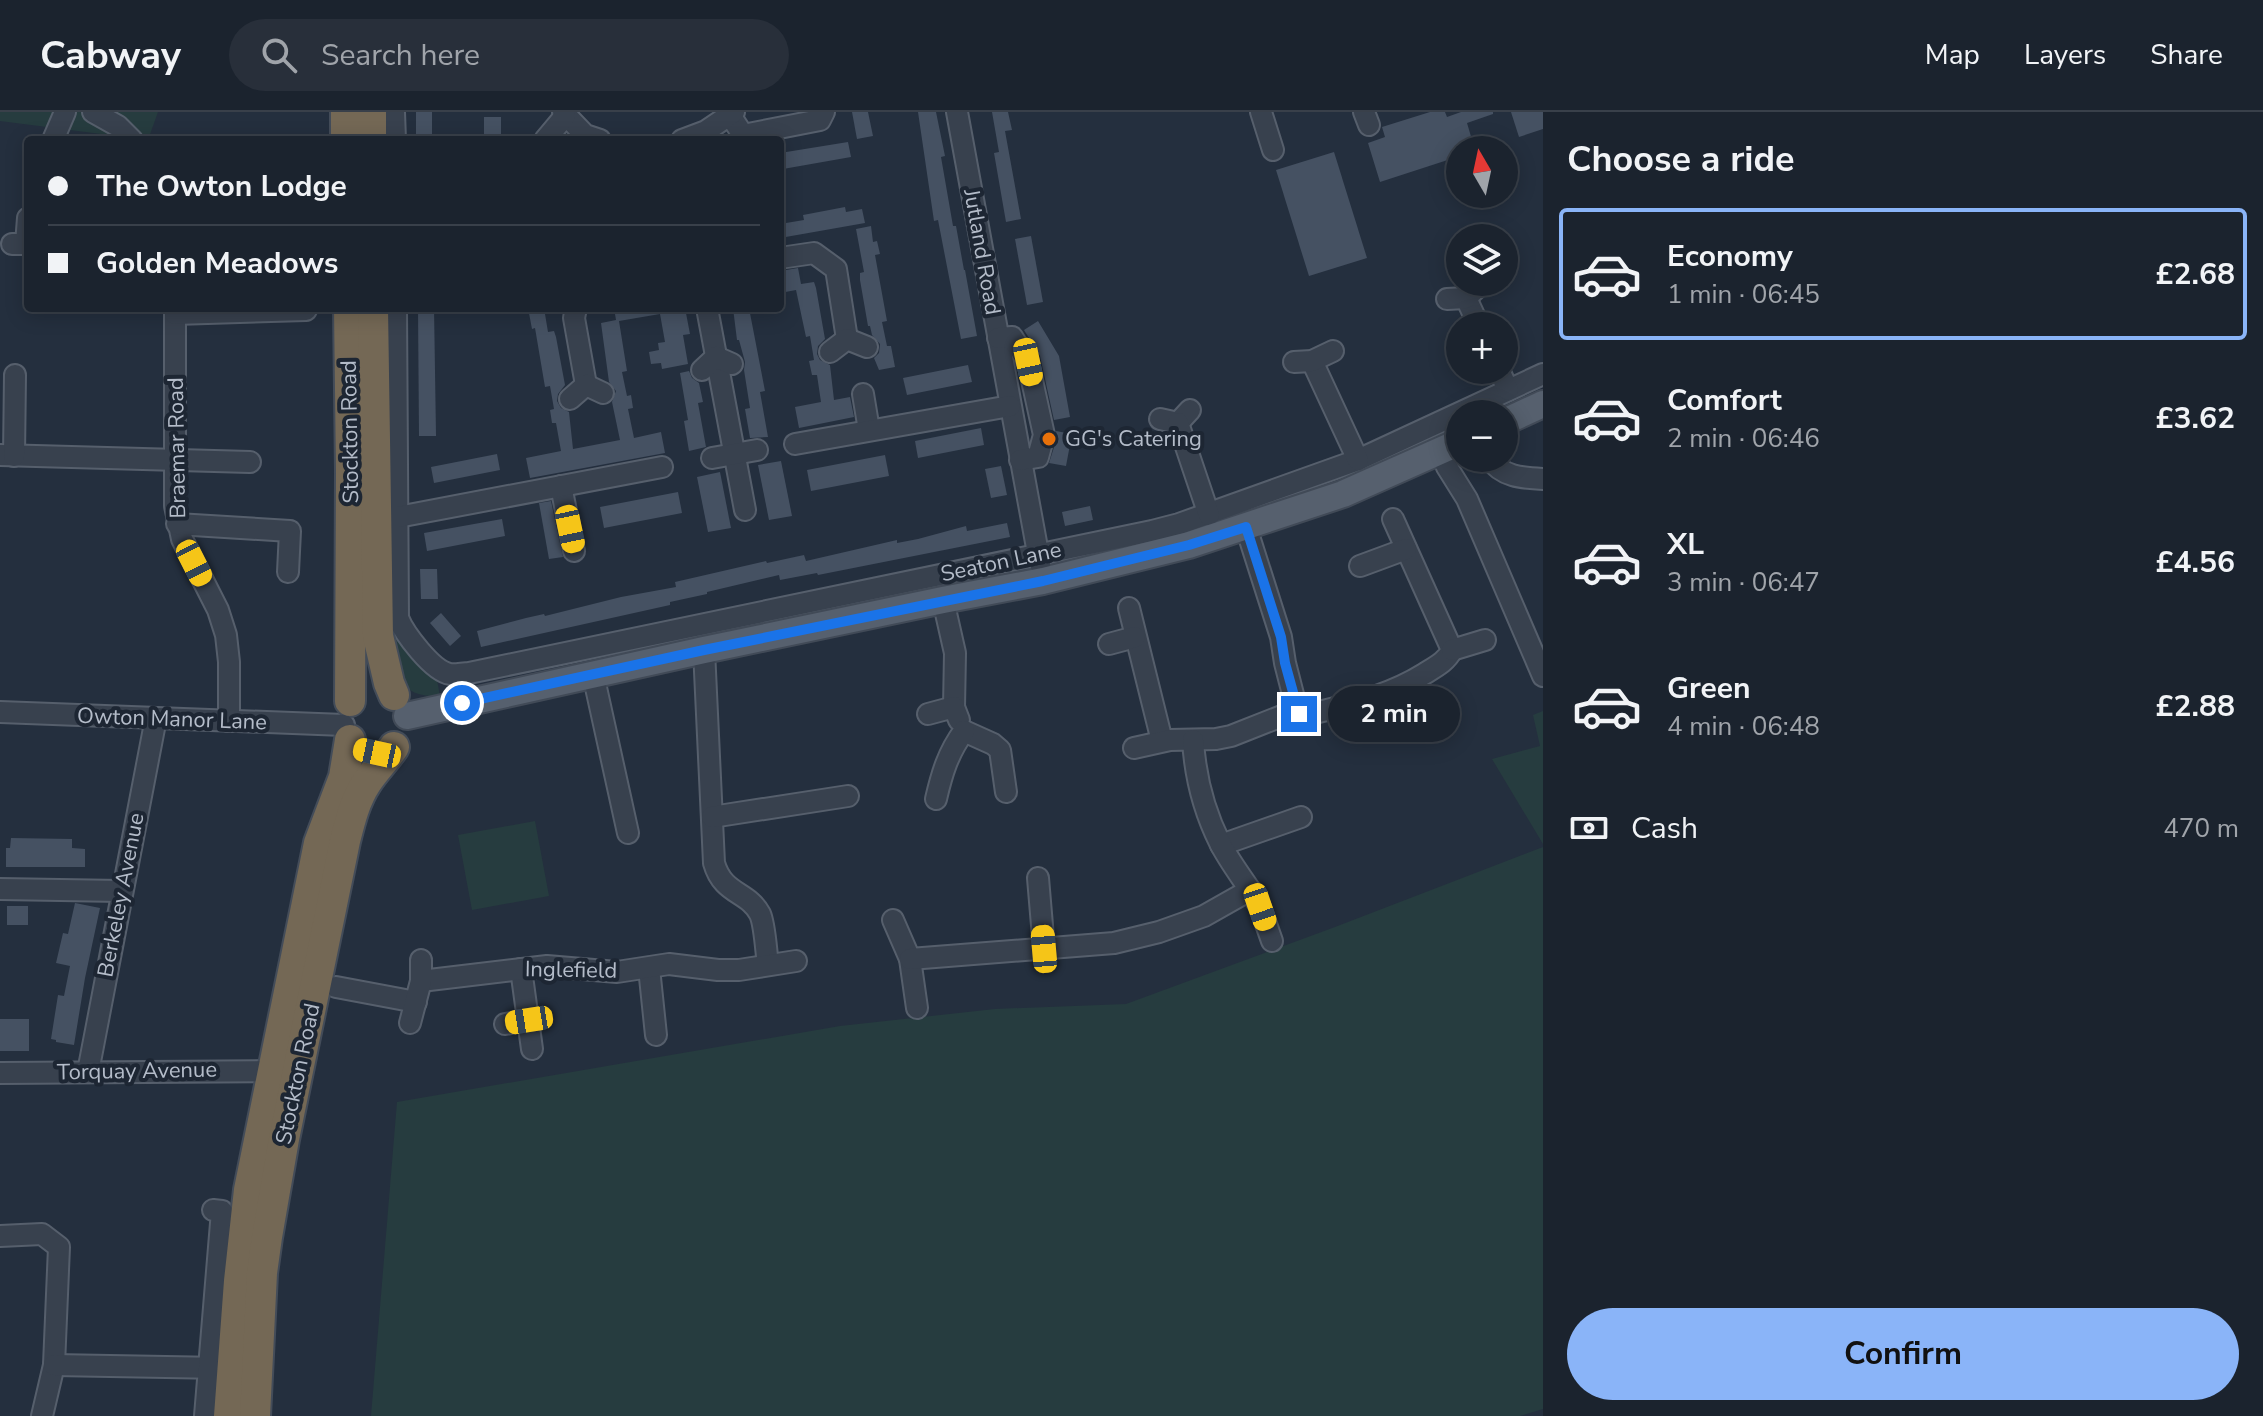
<!DOCTYPE html>
<meta charset="utf-8">
<style>
:root{--surface:#1b232e;--page:#282f3a;--text:#f1f3f6;--muted:#a0a4aa;--line:#39404a;--accent:#8ab4f8}
body{margin:0;font-family:"Nunito Sans",sans-serif;background:var(--page);color:var(--text);height:100vh;display:flex;flex-direction:column;font-size:30px;white-space:nowrap}
*{box-sizing:border-box;margin:0}
p{font-size:26px;color:var(--muted)}
.icon{flex:none;width:44px;height:44px;fill:none;stroke:currentColor;stroke-width:2;stroke-linecap:round;stroke-linejoin:round}
.map{position:relative;flex:1;overflow:hidden}
.sheet{display:flex;flex-direction:column;background:var(--surface);width:720px}
.sheet>*{flex:none}
.hud{position:absolute;left:24px;top:24px;width:760px;height:176px;border-radius:8px;box-shadow:0 4px 20px #0003,0 0 0 2px var(--line);display:grid;align-content:center;height:176px;padding:0 24px;background:var(--surface)}
.needle{width:52px;rotate:351deg}
.fabs{position:absolute;left:1446px;top:24px;display:grid;gap:16px}
.fabs a{display:grid;place-items:center;width:72px;height:72px;border-radius:50%;background:var(--surface);box-shadow:0 4px 20px #0003,0 0 0 2px var(--line);font-size:40px}
.end{position:absolute;width:36px;height:36px;margin:-18px;border:10px solid #1a73e8;background:#fff;box-shadow:0 0 0 4px #fff}
.from{border-radius:50%}
.bubble{position:absolute;height:56px;border-radius:28px;background:var(--surface);box-shadow:0 4px 20px #0003,0 0 0 2px var(--line);font-size:26px;font-weight:700;line-height:56px;text-align:center}
.car{position:absolute;width:24px;height:48px;margin:-24px -12px;border-radius:10px;box-shadow:0 0 6px 2px #0007;background:linear-gradient(#f5c518 24%,#345 0 40%,#f5c518 0 76%,#345 0 86%,#f5c518 0)}
.hud b{display:flex;align-items:center;gap:28px;height:76px;font-size:30px}
.hud b+b{border-top:2px solid var(--line)}
.hud i{width:20px;height:20px;background:var(--text)}
ul{padding:0;list-style:none}
li{display:flex;align-items:center;gap:24px;height:132px;margin:0 16px 12px;padding:0 8px;border:4px solid transparent;border-radius:8px}
li div{flex:1}
li b{display:block;font-size:30px}
li em{font-style:normal;font-weight:700}
li.active{border-color:var(--accent)}
li>.icon{width:72px;height:72px;stroke-width:1.5}
h2{padding:0 24px;font-size:36px;line-height:96px}
.pay{display:flex;align-items:center;gap:20px;height:88px;padding:0 24px;font-size:30px}
.pay p{margin-inline-start:auto}
.action{display:flex;gap:16px;margin-top:auto;padding:16px 24px}
.action a{flex:1;height:92px;border-radius:48px;background:var(--accent);color:#111;font-size:32px;font-weight:700;line-height:92px;text-align:center}
header{display:flex;align-items:center;gap:48px;box-sizing:border-box;height:112px;padding:0 40px;background:var(--surface);border-bottom:2px solid var(--line)}
header strong{font-size:38px}
nav{display:flex;gap:44px;margin-inline-start:auto;font-size:28px}
.search{width:560px;height:72px;background:var(--page);display:flex;align-items:center;gap:20px;box-sizing:border-box;padding:0 28px;border-radius:44px;color:var(--muted);font-size:30px}
main{display:flex;flex:1;min-height:0}
.map>svg:first-child{display:block}
.green{fill:#263c3f}
.building{fill:#455162}
.lines{fill:none;stroke-linecap:round;stroke-linejoin:round}
.minor-casing{stroke:#565f6c;stroke-width:24}
.major-casing{stroke:#414a57;stroke-width:30}
.highway-casing{stroke:#434c59;stroke-width:34}
.minor{stroke:#38414e;stroke-width:20}
.major{stroke:#56606e;stroke-width:26}
.highway{stroke:#746855;stroke-width:30}
.route{stroke:#1a73e8;stroke-width:10}
.food-dot{fill:#e8710a;stroke:#1d2633;stroke-width:3}
.labels{text-anchor:middle;dominant-baseline:central;stroke-width:8;stroke-linejoin:round;paint-order:stroke}
.street-label{font-size:22px;fill:#b4bcc9;stroke:#1d2633}
.poi-label{font-size:22px;fill:#b4bcc9;stroke:#1d2633;text-anchor:start}
</style>
<header>
<strong>Cabway</strong>
<div class="search"><svg class="icon" aria-label="search" viewBox="0 0 24 24"><circle cx="10" cy="10" r="6"/><path d="M15 15l6 6"/></svg>Search here</div>
<nav><a>Map</a><a>Layers</a><a>Share</a></nav>
</header>
<main>
<div class="map">
<svg width="1543" height="1304" viewBox="0 0 1543 1304">
<rect width="100%" height="100%" fill="#242f3e"/>
<g class="green">
<polygon points="0,0 158,0 148,28 0,9"/>
<path d="M394,522L437,568L440,584C395,586 397,558 387,523Z"/>
<polygon points="1543,599 1543,732 1492,647 1540,634 1533,603"/>
<polygon points="535,709 549,784 472,798 458,723"/>
<polygon points="1543,735 1543,1297 1520,1304 371,1304 397,990 840,914 995,897 1126,892 1335,815"/>
</g>
<g class="building">
<rect x="416" y="0" width="16" height="28"/>
<polygon points="852,0 868,0 873,24 857,27"/>
<polygon points="918,0 936,0 945,44 941,45 953,114 956,114 964,158 965,158 977,224 961,227 938,108 934,109"/>
<polygon points="992,0 1008,0 1012,18 1005,19 1021,107 1006,110 994,41 999,40"/>
<polygon points="1430,0 1445,0 1447,5 1461,0 1493,0 1493,2 1467,11 1475,38 1460,38 1460,44 1380,70 1368,31 1385,25 1382,15"/>
<polygon points="1511,0 1543,0 1543,17 1519,25"/>
<rect x="484" y="5" width="17" height="23"/>
<polygon points="848,30 851,45 783,57 780,41"/>
<polygon points="1334,40 1367,146 1309,164 1276,58"/>
<polygon points="845,95 846,100 862,97 865,111 780,126 780,112 804,108 803,103"/>
<polygon points="871,114 873,130 877,129 880,142 875,143 887,209 882,210 887,234 891,234 895,255 879,258 874,246 879,241 880,232 872,223 870,214 868,214 860,168 860,161 864,160 856,117"/>
<polygon points="1031,124 1043,190 1027,193 1015,127"/>
<polygon points="798,156 801,172 814,170 816,176 825,227 818,234 817,242 820,248 830,253 834,288 850,285 854,305 799,316 795,295 821,290 817,263 812,263 809,249 814,248 810,224 806,225 796,178 780,181 780,159"/>
<polygon points="418,196 434,196 436,324 419,324"/>
<polygon points="528,196 544,196 548,220 554,219 556,225 565,273 558,282 557,289 561,296 569,300 573,337 620,328 612,290 616,279 609,270 601,211 616,208 614,196 661,196 662,199 685,196 690,222 683,223 688,252 662,257 661,251 651,252 649,240 659,238 658,231 665,230 660,202 619,209 627,259 622,260 627,284 631,283 633,296 628,297 634,326 661,320 665,341 530,366 526,346 561,339 556,311 552,311 550,298 554,297 550,274 545,275 535,216 532,217"/>
<polygon points="733,196 749,196 765,279 760,280 768,325 750,326 745,297 750,296 744,258 745,250 739,228 737,228"/>
<polygon points="1038,209 1059,244 1070,305 1054,308 1040,244 1024,218"/>
<polygon points="968,253 972,270 907,283 903,266"/>
<polygon points="689,259 692,266 699,271 703,290 698,291 706,335 689,339 684,309 688,308 680,261"/>
<polygon points="981,316 984,333 918,346 915,329"/>
<polygon points="1056,319 1072,322 1066,354 1049,351 1057,326"/>
<polygon points="497,342 500,358 434,371 431,355"/>
<polygon points="885,343 889,364 811,379 807,358"/>
<polygon points="781,349 792,404 769,408 758,353"/>
<polygon points="1001,354 1007,383 991,386 985,357"/>
<polygon points="720,360 731,416 708,420 697,365"/>
<polygon points="678,380 682,401 604,416 600,395"/>
<polygon points="551,389 563,445 549,447 539,391"/>
<polygon points="1090,394 1093,408 1065,414 1062,400"/>
<polygon points="502,407 505,424 427,439 424,421"/>
<polygon points="1007,411 1010,425 818,463 817,461 780,468 779,463 707,480 707,482 670,490 670,493 481,535 477,519 526,506 544,502 545,504 621,485 676,475 675,470 766,449 767,451 804,443 806,449 897,428 897,431 918,427 966,414 967,419"/>
<polygon points="420,457 437,457 438,487 421,487"/>
<polygon points="441,501 461,524 450,534 430,511"/>
<polygon points="11,726 72,727 72,736 85,737 85,755 6,755 6,736 10,736"/>
<polygon points="75,791 100,796 85,866 74,933 56,930 56,928 51,927 58,883 64,884 70,854 56,851 63,821 68,822"/>
<rect x="7" y="794" width="21" height="19"/>
<rect x="0" y="907" width="29" height="32"/>
</g>
<g class="lines">
<defs>
<g id="minor">
<polyline points="93,0 118,14 132,28"/>
<polyline points="394,0 395,28"/>
<polyline points="563,0 585,23 600,28"/>
<polyline points="957,0 1040,452"/>
<polyline points="1261,0 1273,38"/>
<polyline points="1364,0 1369,13"/>
<polyline points="730,3 743,23 820,8 824,0"/>
<polyline points="53,28 65,0"/>
<polyline points="545,28 565,4"/>
<polyline points="682,28 706,19 734,0"/>
<polyline points="12,132 26,132 28,106"/>
<polyline points="780,146 814,141 836,157 847,227"/>
<polyline points="1466,186 1479,214"/>
<polyline points="1447,187 1466,186 1480,173"/>
<polyline points="175,196 175,394 182,427 218,498 226,523 229,550 229,609"/>
<path d="M396,196L398,506C404,521 432,559 450,562C455,563 463,561 469,561L1152,419L1179,412L1358,348L1543,262"/>
<polyline points="576,196 574,206 586,273"/>
<polyline points="707,196 745,398"/>
<polyline points="175,202 306,198"/>
<polyline points="998,226 1012,225 1028,250 1044,323 1038,345 1020,348"/>
<polyline points="830,240 847,227 867,235"/>
<polyline points="1312,249 1358,348"/>
<polyline points="1294,250 1312,249 1333,239"/>
<polyline points="702,258 716,245 732,252"/>
<polyline points="1499,258 1508,278"/>
<polyline points="863,282 869,318"/>
<polyline points="570,287 586,273 603,281"/>
<polyline points="1160,307 1178,311 1190,298"/>
<polyline points="1178,311 1209,403"/>
<polyline points="795,332 1010,294"/>
<polyline points="1440,339 1447,355 1467,387 1543,564"/>
<polyline points="0,343 250,350"/>
<polyline points="14,344 15,263"/>
<polyline points="712,346 757,338"/>
<path d="M1489,346C1502,365 1522,366 1543,367"/>
<polyline points="561,374 574,439"/>
<polyline points="387,405 398,405 662,355"/>
<polyline points="177,412 290,419 288,460"/>
<path d="M1246,415L1281,525L1285,551L1297,598L1299,602L1307,603C1349,592 1387,585 1424,562C1435,555 1446,550 1452,538L1393,407"/>
<polyline points="1360,454 1406,437"/>
<polyline points="943,488 955,541 954,595"/>
<polyline points="1129,496 1162,629"/>
<polyline points="1109,532 1135,525"/>
<path d="M704,538L714,751C723,783 748,779 760,802C765,813 766,839 768,853"/>
<polyline points="1452,538 1485,528"/>
<polyline points="593,562 628,721"/>
<polyline points="0,600 344,613"/>
<polyline points="928,602 954,595 959,608"/>
<polyline points="964,619 993,632 1000,638 1006,680"/>
<polyline points="1134,636 1170,628 1216,627 1231,624 1297,598"/>
<path d="M936,687C942,661 948,641 964,619"/>
<polyline points="712,705 848,684"/>
<polyline points="1221,733 1301,705"/>
<polyline points="1038,766 1044,837"/>
<polyline points="0,777 121,779"/>
<polyline points="1250,778 1260,795 1272,829"/>
<polyline points="893,808 910,847 917,896"/>
<path d="M910,847L1114,831L1159,820L1204,804L1250,778C1240,763 1228,747 1220,731C1204,699 1195,663 1193,628"/>
<polyline points="649,856 656,923"/>
<polyline points="521,857 532,937"/>
<polyline points="421,869 547,854 617,860 669,852 718,858 739,858 796,849"/>
<polyline points="336,875 416,890"/>
<polyline points="410,911 421,869 421,848"/>
<polyline points="505,912 529,908"/>
<polyline points="88,960 156,606"/>
<polyline points="0,961 274,959"/>
<polyline points="0,1124 42,1122 59,1135 54,1253 42,1304"/>
<polyline points="54,1253 222,1256"/>
<polyline points="205,1304 222,1099 213,1098"/>
</g>
<g id="major">
<polyline points="1504,310 1543,292"/>
<polyline points="407,604 704,538 943,488 1043,469 1189,433 1343,382 1460,330"/>
</g>
<g id="highway">
<polyline points="346,0 346,28"/>
<polyline points="371,0 371,28"/>
<polyline points="349,196 351,360 350,589"/>
<polyline points="373,196 378,524 389,571 394,583"/>
<polyline points="229,1304 239,1169 249,1078 319,731 344,665 350,628"/>
<path d="M255,1304L262,1161L267,1125L284,1027L345,729C350,709 355,688 367,670C375,658 386,647 394,635"/>
</g>
</defs>
<use href="#minor" class="minor-casing"/>
<use href="#major" class="major-casing"/>
<use href="#highway" class="highway-casing"/>
<use href="#minor" class="minor"/>
<use href="#major" class="major"/>
<use href="#highway" class="highway"/>
</g>
<g class="lines">
<polyline class="route" points="462,591 704,538 1043,469 1189,433 1246,415 1281,525 1285,551 1299,602"/>
</g>
<circle class="food-dot" cx="1049" cy="327" r="8"/>
<g class="labels">
<g class="street-label">
<text transform="translate(982 140) rotate(80)">Jutland Road</text>
<text transform="translate(350 320) rotate(-91)">Stockton Road</text>
<text transform="translate(177 336) rotate(-91)">Braemar Road</text>
<text transform="translate(1001 450) rotate(-12)">Seaton Lane</text>
<text transform="translate(172 607) rotate(2)">Owton Manor Lane</text>
<text transform="translate(121 783) rotate(-79)">Berkeley Avenue</text>
<text transform="translate(571 858) rotate(1)">Inglefield</text>
<text transform="translate(137 959) rotate(-1)">Torquay Avenue</text>
<text transform="translate(298 962) rotate(-78)">Stockton Road</text>
</g>
<g class="poi-label">
<text x="1065" y="327">GG's Catering</text>
</g>
</g>
</svg>
<div class="fabs">
<a><svg class="needle" viewBox="-14 -14 28 28"><path d="M0-13l5 13h-10z" fill="#e53935"/><path d="M0 13l5-13h-10z" fill="#a0a4aa"/></svg></a>
<a><svg class="icon" aria-label="layers" viewBox="0 0 24 24"><path d="M12 4l9 5-9 5-9-5zM3 14l9 5 9-5"/></svg></a>
<a>+</a>
<a>−</a>
</div>
<i class="end from" style="left:462px;top:591px"></i>
<i class="end" style="left:1299px;top:602px"></i>
<div class="bubble" style="left:1328px;top:574px;width:132px">2 min</div>
<i class="car" style="left:1028px;top:250px;rotate:168deg"></i>
<i class="car" style="left:570px;top:417px;rotate:168deg"></i>
<i class="car" style="left:194px;top:451px;rotate:153deg"></i>
<i class="car" style="left:377px;top:641px;rotate:282deg"></i>
<i class="car" style="left:1260px;top:795px;rotate:161deg"></i>
<i class="car" style="left:1044px;top:837px;rotate:355deg"></i>
<i class="car" style="left:529px;top:908px;rotate:261deg"></i>
<div class="hud">
<b><i class="from"></i>The Owton Lodge</b>
<b><i></i>Golden Meadows</b>
</div>
</div>
<section class="sheet">
<h2>Choose a ride</h2>
<ul>
<li class="active"><svg class="icon" aria-label="car" viewBox="0 0 24 24"><path d="M5 17H2v-5l4-1 3-4h7l3 4 3 1v5h-3M9 17h6M6 11h13"/><circle cx="7" cy="17" r="2"/><circle cx="17" cy="17" r="2"/></svg><div><b>Economy</b><p>1 min · 06:45</p></div><em>£2.68</em></li>
<li><svg class="icon" aria-label="car" viewBox="0 0 24 24"><path d="M5 17H2v-5l4-1 3-4h7l3 4 3 1v5h-3M9 17h6M6 11h13"/><circle cx="7" cy="17" r="2"/><circle cx="17" cy="17" r="2"/></svg><div><b>Comfort</b><p>2 min · 06:46</p></div><em>£3.62</em></li>
<li><svg class="icon" aria-label="car" viewBox="0 0 24 24"><path d="M5 17H2v-5l4-1 3-4h7l3 4 3 1v5h-3M9 17h6M6 11h13"/><circle cx="7" cy="17" r="2"/><circle cx="17" cy="17" r="2"/></svg><div><b>XL</b><p>3 min · 06:47</p></div><em>£4.56</em></li>
<li><svg class="icon" aria-label="car" viewBox="0 0 24 24"><path d="M5 17H2v-5l4-1 3-4h7l3 4 3 1v5h-3M9 17h6M6 11h13"/><circle cx="7" cy="17" r="2"/><circle cx="17" cy="17" r="2"/></svg><div><b>Green</b><p>4 min · 06:48</p></div><em>£2.88</em></li>
</ul>
<div class="pay"><svg class="icon" aria-label="cash" viewBox="0 0 24 24"><path d="M3 7h18v10H3z"/><circle cx="12" cy="12" r="2"/></svg>Cash<p>470 m</p></div>
<div class="action"><a>Confirm</a></div>
</section>
</main>
